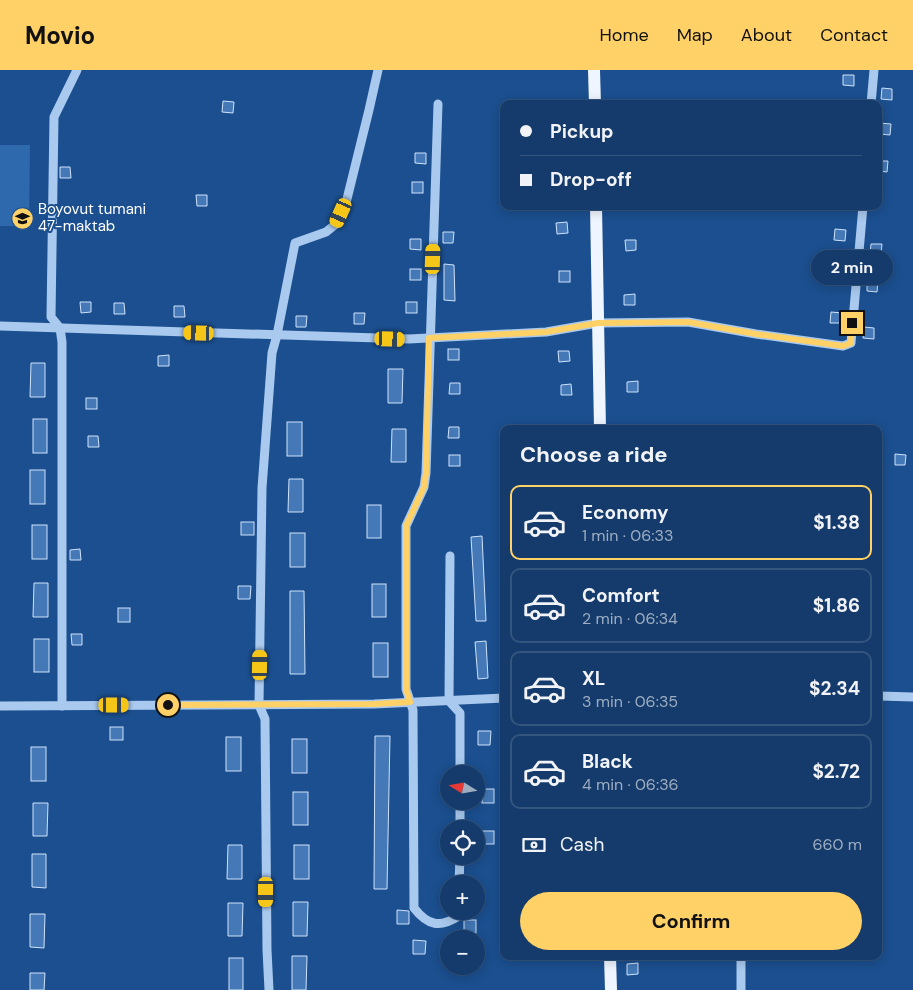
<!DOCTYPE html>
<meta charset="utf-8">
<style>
:root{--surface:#143b6b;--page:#1d4271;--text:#f1f3f6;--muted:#9dadc1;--line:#33557e;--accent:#ffd166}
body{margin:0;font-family:"DM Sans",sans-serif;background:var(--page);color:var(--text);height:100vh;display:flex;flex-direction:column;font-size:19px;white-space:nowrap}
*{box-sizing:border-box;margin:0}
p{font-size:16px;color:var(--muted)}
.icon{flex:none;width:28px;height:28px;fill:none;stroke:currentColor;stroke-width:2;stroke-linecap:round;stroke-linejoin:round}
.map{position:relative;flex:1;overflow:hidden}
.side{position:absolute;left:500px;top:355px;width:382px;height:535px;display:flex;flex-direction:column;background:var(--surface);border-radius:10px;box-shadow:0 2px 12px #0003,0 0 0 1px var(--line)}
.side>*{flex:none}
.hud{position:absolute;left:500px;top:30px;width:382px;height:110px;border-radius:10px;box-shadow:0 2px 12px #0003,0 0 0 1px var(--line);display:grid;align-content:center;height:110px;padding:0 20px;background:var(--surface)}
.needle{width:32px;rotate:281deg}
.controls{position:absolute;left:440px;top:695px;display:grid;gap:10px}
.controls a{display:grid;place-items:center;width:45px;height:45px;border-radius:50%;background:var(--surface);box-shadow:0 2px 12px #0003,0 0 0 1px var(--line);font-size:25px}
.end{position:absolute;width:22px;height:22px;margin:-11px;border:6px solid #ffd166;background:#111;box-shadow:0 0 0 2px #111}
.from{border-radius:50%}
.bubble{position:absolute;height:35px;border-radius:18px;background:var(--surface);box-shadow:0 2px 12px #0003,0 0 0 1px var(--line);font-size:16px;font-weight:700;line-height:35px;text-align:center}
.car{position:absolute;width:15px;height:30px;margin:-15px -8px;border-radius:6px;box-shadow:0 0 4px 1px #0007;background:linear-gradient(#f5c518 24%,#345 0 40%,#f5c518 0 76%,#345 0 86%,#f5c518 0)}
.hud b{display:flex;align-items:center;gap:18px;height:48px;font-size:19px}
.hud b+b{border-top:1px solid var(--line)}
.hud i{width:12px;height:12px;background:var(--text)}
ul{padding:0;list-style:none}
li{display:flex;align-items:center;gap:15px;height:75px;margin:0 10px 8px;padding:0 10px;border:2px solid var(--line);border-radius:10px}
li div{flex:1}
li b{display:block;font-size:19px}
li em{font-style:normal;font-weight:700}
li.on{border-color:var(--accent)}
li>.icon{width:45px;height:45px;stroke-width:1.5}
h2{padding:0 20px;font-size:22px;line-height:60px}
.pay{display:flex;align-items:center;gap:12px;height:55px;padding:0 20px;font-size:19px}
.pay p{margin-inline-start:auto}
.action{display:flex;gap:10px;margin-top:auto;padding:10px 20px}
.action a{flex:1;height:58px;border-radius:30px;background:var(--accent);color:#111;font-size:20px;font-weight:700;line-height:58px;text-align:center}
header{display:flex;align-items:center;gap:30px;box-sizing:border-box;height:70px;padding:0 25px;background:var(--accent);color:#111}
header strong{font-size:24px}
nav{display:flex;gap:28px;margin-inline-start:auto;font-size:18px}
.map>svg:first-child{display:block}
.green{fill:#2e69ad}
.building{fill:#4478b7;stroke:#cfe3fa}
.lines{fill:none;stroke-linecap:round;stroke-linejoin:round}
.minor{stroke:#a9c9ee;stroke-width:9}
.major{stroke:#f0f6ff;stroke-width:12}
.route{stroke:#ffd166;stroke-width:6}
.labels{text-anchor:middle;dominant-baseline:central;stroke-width:4;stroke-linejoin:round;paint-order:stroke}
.poi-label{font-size:15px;fill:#fff;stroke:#1b4f8f;text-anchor:start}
</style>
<header>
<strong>Movio</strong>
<nav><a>Home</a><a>Map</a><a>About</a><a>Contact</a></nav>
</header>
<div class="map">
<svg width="913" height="920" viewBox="0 0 913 920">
<rect width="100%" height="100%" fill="#1b4f8f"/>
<polygon class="green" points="0,75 30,75 29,156 0,156"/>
<g class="building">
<polygon points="843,5 854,5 854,16 843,15"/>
<polygon points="882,18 892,19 892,30 881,29"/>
<polygon points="223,31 234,32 233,43 222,42"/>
<polygon points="880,53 891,54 890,65 879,64"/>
<polygon points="415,83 426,83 426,94 415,93"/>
<polygon points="879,91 888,91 887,102 879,101"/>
<polygon points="60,97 70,97 71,108 60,108"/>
<rect x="412" y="112" width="11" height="11"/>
<polygon points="196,125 207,125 207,136 197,136"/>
<polygon points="567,152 568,163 557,164 556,153"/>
<polygon points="835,159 846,160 845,171 834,170"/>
<polygon points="443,162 454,162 453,173 443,173"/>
<polygon points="410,169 421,169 421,180 410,179"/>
<polygon points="625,170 636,170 636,180 626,181"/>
<polygon points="871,174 882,174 881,185 870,184"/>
<polygon points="444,194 454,195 455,231 444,230"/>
<polygon points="833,196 844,196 843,207 832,206"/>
<rect x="410" y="199" width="11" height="11"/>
<rect x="559" y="201" width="11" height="11"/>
<polygon points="867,210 878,211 877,222 867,221"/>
<polygon points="635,224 635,235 624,235 624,225"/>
<polygon points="80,232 91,232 91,242 81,243"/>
<rect x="406" y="232" width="11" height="11"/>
<polygon points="114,233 124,233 125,244 114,244"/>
<polygon points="174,236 184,236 185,247 174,247"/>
<polygon points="831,242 842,243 841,253 830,253"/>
<polygon points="354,243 365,243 364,254 354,254"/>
<polygon points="296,246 307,246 306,257 296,257"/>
<polygon points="864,257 874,258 874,269 863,268"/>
<rect x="448" y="279" width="11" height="11"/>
<polygon points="558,281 569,281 570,291 559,292"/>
<polygon points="169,285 169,296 158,296 158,286"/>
<polygon points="31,293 45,293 45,327 30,327"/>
<polygon points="388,299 403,299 402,333 388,333"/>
<polygon points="638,311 638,322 627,322 627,312"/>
<polygon points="450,313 460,313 460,324 449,324"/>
<polygon points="571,314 572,325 561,325 561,315"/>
<rect x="86" y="328" width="11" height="11"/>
<rect x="33" y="349" width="14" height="34"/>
<rect x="287" y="352" width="15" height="34"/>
<polygon points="449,357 459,357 459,368 448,368"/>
<polygon points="392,359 406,359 406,392 391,392"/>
<polygon points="88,366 98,366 99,377 88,377"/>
<polygon points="895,384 906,385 905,395 895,395"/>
<rect x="449" y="385" width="11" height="11"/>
<rect x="30" y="400" width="15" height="34"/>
<polygon points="289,409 303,409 303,442 288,442"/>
<rect x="367" y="435" width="14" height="33"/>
<rect x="241" y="452" width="13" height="13"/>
<rect x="32" y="455" width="15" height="34"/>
<rect x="290" y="463" width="15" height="34"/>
<polygon points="482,466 486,551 476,551 471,467"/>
<polygon points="80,479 81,490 70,490 70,480"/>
<polygon points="34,513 48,513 48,547 33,547"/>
<rect x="372" y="514" width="14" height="33"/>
<polygon points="238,516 251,516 250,529 238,529"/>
<polygon points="290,521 304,521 305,604 290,604"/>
<rect x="118" y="538" width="12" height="14"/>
<polygon points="71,564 82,564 82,575 72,575"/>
<rect x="34" y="569" width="15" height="33"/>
<polygon points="486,571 488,608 478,609 475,572"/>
<rect x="373" y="573" width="15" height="34"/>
<rect x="110" y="657" width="13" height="13"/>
<polygon points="478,661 491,661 490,675 478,675"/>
<polygon points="375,666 390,666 387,819 374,819"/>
<rect x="226" y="667" width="15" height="34"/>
<rect x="292" y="669" width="15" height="34"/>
<rect x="31" y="677" width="15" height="34"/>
<rect x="482" y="719" width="12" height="14"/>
<rect x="293" y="722" width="15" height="33"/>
<polygon points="33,733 48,733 47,766 33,766"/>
<rect x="481" y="761" width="13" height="13"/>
<polygon points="228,775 242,775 242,809 227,809"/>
<rect x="294" y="775" width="15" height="34"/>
<polygon points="32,784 46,784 46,818 32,817"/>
<polygon points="293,832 308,832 307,866 293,866"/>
<polygon points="228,833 243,833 242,866 228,866"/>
<polygon points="397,840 409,841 409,854 397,854"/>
<polygon points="30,844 45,844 44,878 30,877"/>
<rect x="464" y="850" width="12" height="13"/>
<polygon points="413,870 426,871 425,884 413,884"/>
<polygon points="292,886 307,886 306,920 292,920"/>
<rect x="229" y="888" width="14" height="32"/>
<polygon points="638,893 638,904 627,905 627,894"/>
<polygon points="30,903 45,903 44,920 30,920"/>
</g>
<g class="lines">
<g class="minor">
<path d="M438,34L426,403L424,417L406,456V619L413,640L414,838C428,856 440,858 459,846V841"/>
<polyline points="871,34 874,0"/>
<polyline points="0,256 409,269 546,262 598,253 688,252 756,264 843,276 851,273 863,136"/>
<polyline points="450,486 449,631 460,643 460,704"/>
<polyline points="879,626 913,627"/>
<polyline points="0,636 374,634 504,628"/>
<polyline points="62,636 62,272 60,258 51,247 54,47 77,0"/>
<polyline points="460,759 460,731"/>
<polyline points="459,814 460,786"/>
<polyline points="741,886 741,920"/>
<polyline points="269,920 267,880 265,649 259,635 262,418 272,283 277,265 295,173 326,162 336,154 346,133 369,40 378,0"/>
</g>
<g class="major">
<polyline points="594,0 595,34"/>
<polyline points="596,136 600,359"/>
<polyline points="610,886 611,920"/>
</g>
</g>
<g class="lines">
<polyline class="route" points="168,635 374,634 410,632 406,619 406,456 424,417 426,403 429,268 546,262 598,253 688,252 756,264 843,276 851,273 852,253"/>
</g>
<defs>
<symbol id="school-disc" viewBox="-11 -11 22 22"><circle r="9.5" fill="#ffd166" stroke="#1b4f8f"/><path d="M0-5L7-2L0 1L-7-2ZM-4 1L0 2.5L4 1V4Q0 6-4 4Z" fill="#111"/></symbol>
</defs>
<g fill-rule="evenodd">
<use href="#school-disc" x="10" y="136" width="25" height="25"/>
</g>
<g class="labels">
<g class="poi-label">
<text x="38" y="139">Boyovut tumani<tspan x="38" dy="17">47-maktab</tspan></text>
</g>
</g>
</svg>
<div class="controls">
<a><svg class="needle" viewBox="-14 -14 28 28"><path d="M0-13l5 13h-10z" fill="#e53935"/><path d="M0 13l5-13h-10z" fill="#9dadc1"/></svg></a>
<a><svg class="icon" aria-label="locate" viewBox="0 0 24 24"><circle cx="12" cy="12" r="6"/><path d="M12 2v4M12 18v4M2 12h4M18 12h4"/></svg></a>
<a>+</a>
<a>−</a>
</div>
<i class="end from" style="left:168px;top:635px"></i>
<i class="end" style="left:852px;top:253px"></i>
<div class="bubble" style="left:811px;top:180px;width:82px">2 min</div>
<i class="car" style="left:341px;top:143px;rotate:204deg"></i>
<i class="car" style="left:433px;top:189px;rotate:2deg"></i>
<i class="car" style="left:199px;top:263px;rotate:272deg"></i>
<i class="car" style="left:390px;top:269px;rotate:92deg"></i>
<i class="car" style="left:260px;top:595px;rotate:1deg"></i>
<i class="car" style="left:114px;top:635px;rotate:90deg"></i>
<i class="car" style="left:266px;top:822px;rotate:180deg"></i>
<div class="hud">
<b><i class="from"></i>Pickup</b>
<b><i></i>Drop-off</b>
</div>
<section class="side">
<h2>Choose a ride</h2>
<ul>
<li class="on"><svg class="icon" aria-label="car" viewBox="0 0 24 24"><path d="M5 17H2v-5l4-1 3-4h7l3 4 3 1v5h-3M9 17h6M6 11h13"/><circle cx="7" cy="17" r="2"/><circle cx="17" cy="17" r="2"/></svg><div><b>Economy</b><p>1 min · 06:33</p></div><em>$1.38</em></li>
<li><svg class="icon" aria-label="car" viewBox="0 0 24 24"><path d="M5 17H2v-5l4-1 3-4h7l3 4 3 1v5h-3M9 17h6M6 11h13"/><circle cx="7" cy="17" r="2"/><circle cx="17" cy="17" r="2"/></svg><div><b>Comfort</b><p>2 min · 06:34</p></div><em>$1.86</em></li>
<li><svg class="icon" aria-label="car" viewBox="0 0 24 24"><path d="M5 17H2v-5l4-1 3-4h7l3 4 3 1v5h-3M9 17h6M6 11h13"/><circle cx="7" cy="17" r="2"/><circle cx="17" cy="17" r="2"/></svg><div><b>XL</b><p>3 min · 06:35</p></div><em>$2.34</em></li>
<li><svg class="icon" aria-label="car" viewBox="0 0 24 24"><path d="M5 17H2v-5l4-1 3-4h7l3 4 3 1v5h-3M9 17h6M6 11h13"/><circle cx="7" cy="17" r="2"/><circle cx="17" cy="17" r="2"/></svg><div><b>Black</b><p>4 min · 06:36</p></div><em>$2.72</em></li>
</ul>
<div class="pay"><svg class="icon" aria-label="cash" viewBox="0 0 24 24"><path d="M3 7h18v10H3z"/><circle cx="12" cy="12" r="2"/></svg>Cash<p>660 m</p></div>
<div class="action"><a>Confirm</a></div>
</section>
</div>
